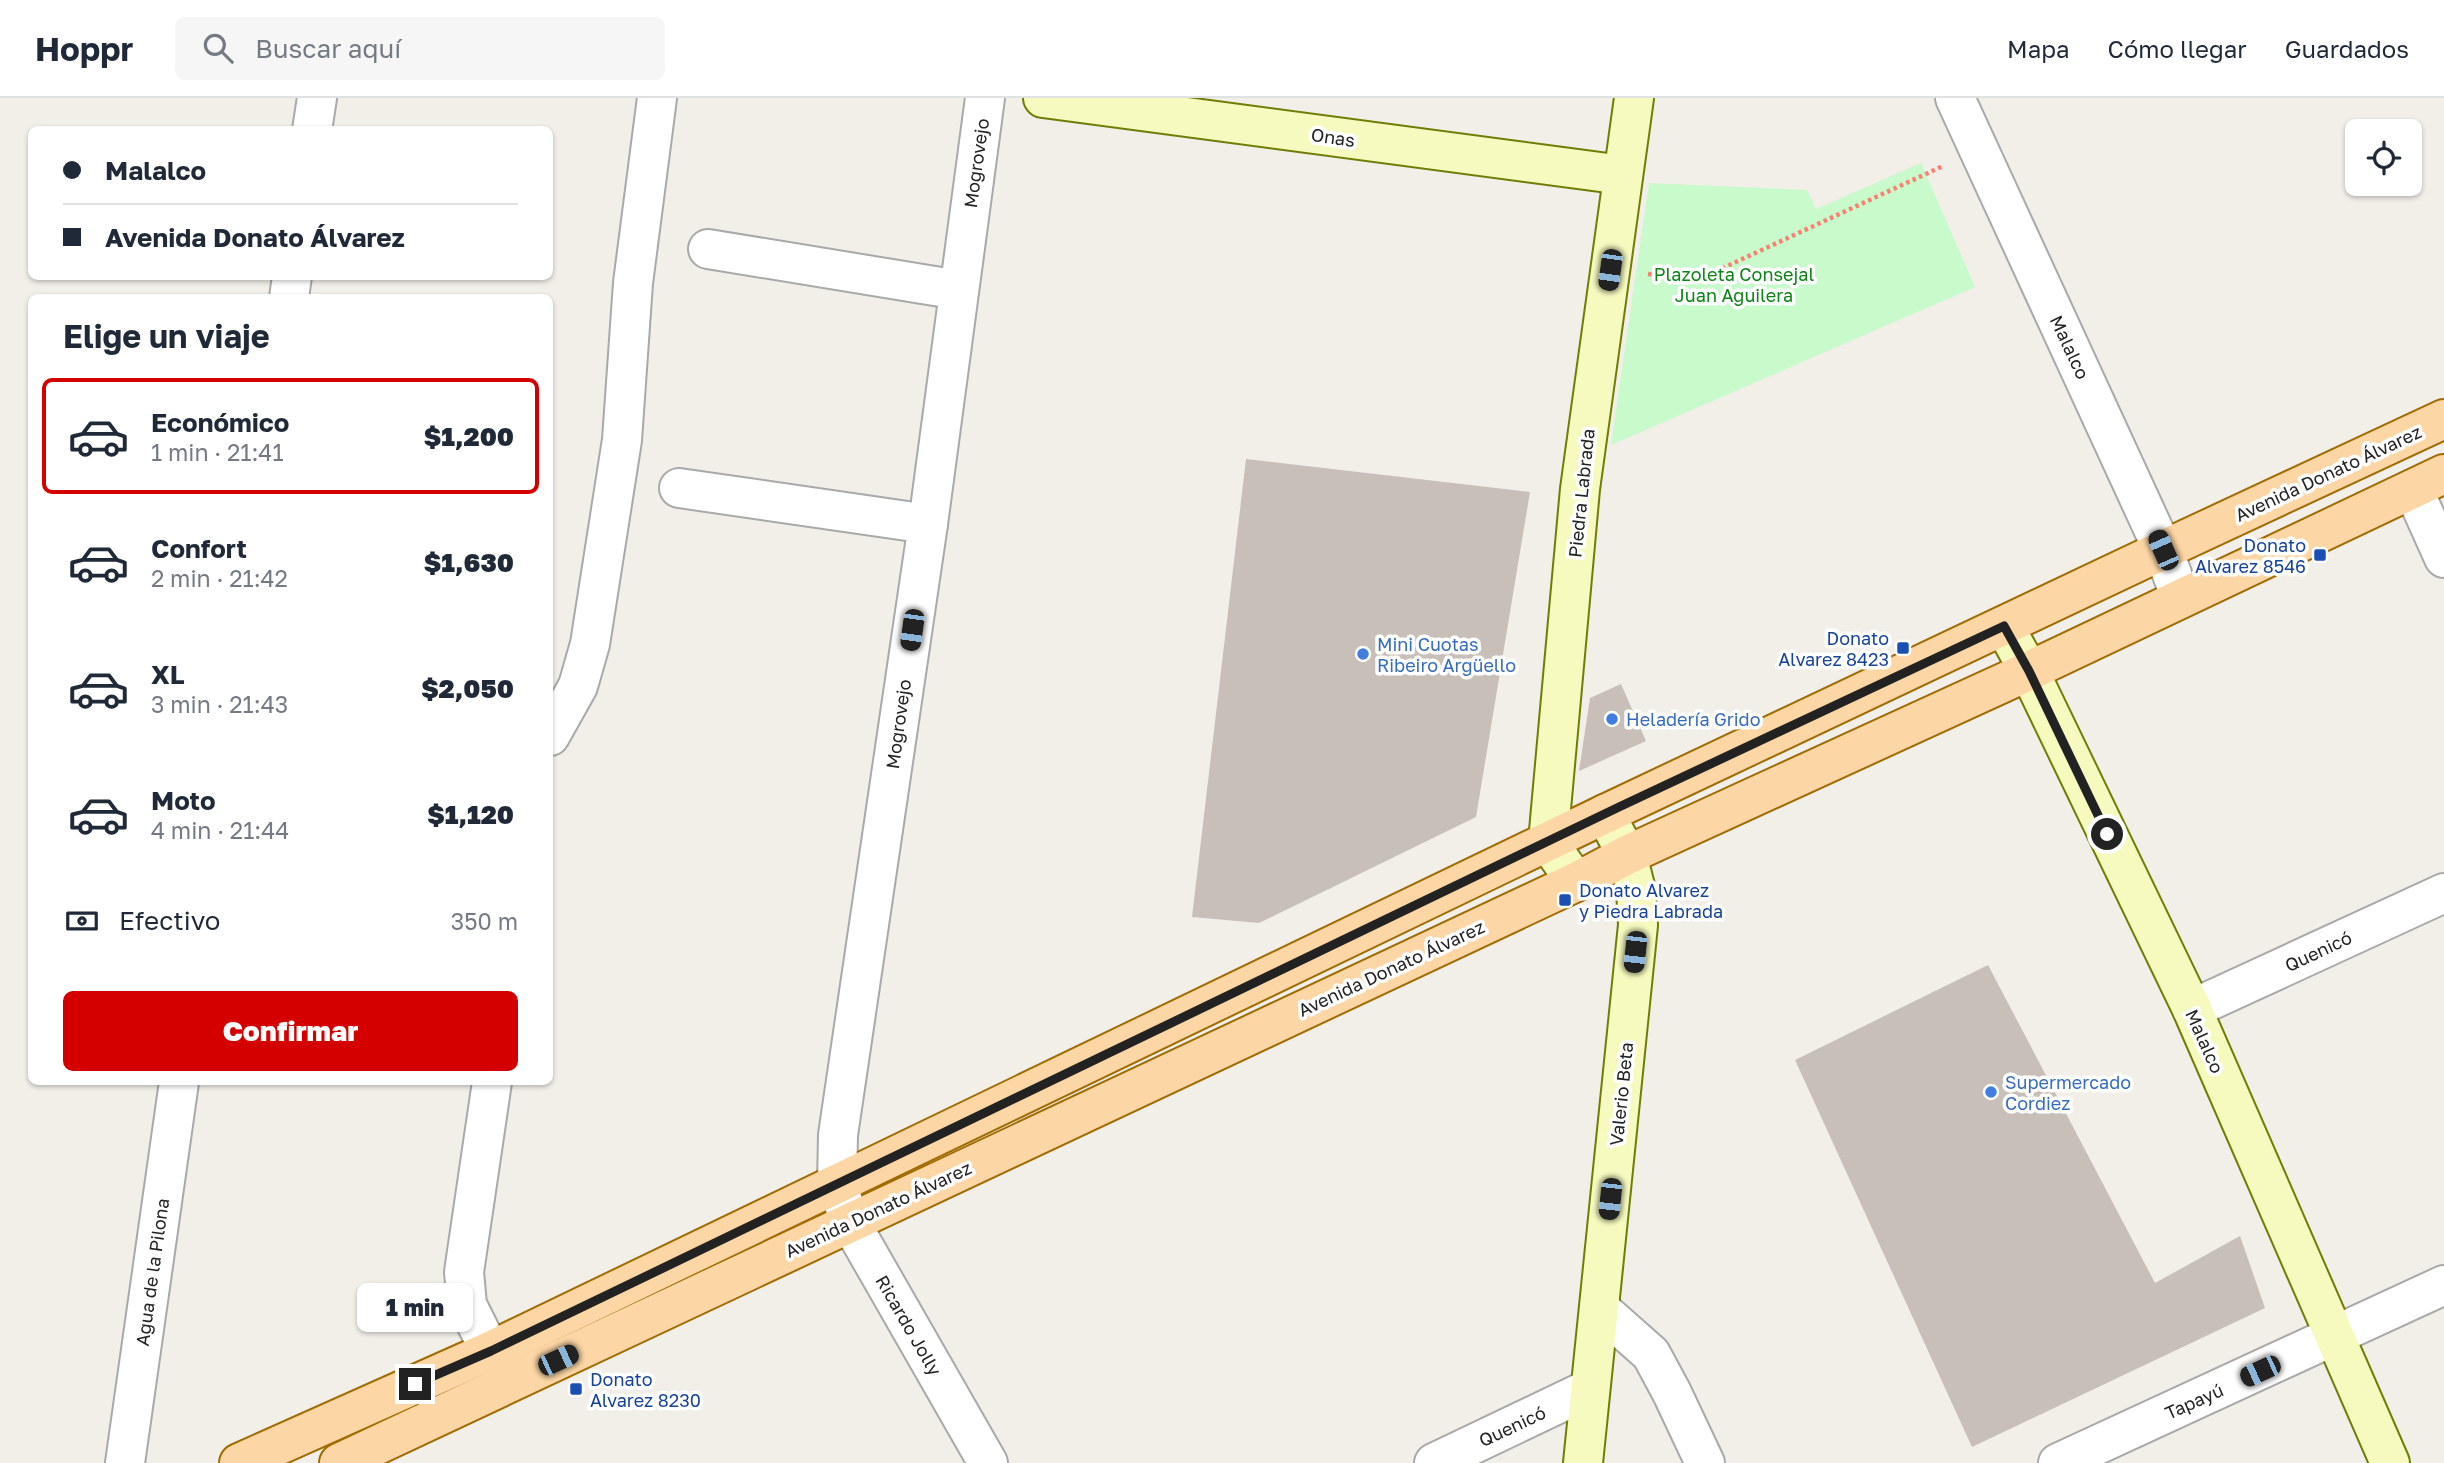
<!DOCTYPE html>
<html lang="es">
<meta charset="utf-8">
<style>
:root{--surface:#fff;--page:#f6f6f7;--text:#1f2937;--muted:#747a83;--line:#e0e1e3;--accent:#d40000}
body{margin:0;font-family:"Golos Text",sans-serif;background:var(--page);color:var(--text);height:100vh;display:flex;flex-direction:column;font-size:26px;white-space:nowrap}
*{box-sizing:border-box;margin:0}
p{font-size:23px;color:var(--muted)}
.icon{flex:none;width:38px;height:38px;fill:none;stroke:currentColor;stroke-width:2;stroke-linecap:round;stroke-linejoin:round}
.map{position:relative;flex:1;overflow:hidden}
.sheet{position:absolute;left:28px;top:196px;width:525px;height:791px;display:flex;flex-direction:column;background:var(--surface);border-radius:10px;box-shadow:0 2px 5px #0004}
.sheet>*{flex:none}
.hud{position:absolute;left:28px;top:28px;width:525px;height:154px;border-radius:10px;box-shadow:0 2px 5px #0004;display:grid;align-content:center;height:154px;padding:0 35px;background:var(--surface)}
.controls{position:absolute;left:2345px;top:21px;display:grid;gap:14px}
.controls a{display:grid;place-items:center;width:77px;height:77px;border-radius:10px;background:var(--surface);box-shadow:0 2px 5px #0004;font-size:35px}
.end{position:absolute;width:32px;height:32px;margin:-16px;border:9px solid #222;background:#fff;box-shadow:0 0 0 4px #fff}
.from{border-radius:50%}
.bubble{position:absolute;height:49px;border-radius:10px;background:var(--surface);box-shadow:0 2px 5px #0004;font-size:23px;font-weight:800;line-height:49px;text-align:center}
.car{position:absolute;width:21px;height:42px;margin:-21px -10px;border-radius:9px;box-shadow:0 0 5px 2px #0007;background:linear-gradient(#222 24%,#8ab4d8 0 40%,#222 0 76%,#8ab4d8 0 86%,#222 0)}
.hud b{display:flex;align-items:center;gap:24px;height:66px;font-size:26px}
.hud b+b{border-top:2px solid var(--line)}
.hud i{width:18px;height:18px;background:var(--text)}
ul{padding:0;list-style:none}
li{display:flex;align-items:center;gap:21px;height:116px;margin:0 14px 10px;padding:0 21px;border:4px solid transparent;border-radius:10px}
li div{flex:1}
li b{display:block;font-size:26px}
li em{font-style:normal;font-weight:800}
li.selected{border-color:var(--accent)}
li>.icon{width:63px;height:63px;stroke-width:1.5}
h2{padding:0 35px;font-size:32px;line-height:84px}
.pay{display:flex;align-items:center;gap:18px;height:77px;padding:0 35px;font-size:26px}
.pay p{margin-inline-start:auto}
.cta{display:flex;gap:14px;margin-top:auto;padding:14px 35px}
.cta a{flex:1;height:80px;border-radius:10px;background:var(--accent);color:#fff;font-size:28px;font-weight:800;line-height:80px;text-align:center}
header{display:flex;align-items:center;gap:42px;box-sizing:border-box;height:98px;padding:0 35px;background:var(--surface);border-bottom:2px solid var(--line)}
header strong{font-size:33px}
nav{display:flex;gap:38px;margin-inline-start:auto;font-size:24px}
.search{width:490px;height:63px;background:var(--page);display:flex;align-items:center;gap:18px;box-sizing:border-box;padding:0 24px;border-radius:10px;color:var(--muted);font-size:26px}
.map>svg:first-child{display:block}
.park{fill:#c8facc}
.building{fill:#c7bfb8}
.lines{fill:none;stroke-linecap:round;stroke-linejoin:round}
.street-casing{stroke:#a9a9a9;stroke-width:42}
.secondary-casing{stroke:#707d05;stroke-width:42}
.primary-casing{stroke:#a06b00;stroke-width:42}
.path{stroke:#fa8072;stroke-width:4.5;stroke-dasharray:3.5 3.5;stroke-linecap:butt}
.street{stroke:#fff;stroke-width:38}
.secondary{stroke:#f7fabf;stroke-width:38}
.primary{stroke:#fcd6a4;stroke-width:38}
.route{stroke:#222;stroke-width:9}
.transit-dot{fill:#1a4fb4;stroke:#fff;stroke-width:2.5}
.shop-dot{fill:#3f7fe0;stroke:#fff;stroke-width:2.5}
.labels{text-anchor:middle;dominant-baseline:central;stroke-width:7;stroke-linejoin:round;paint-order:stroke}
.street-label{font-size:18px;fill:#222;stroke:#fff}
.park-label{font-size:18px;fill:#0c8416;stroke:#fff}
.transit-label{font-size:18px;fill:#164399;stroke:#fff;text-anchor:end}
.shop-label{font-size:18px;fill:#366cbe;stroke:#fff;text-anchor:start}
</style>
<header>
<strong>Hoppr</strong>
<div class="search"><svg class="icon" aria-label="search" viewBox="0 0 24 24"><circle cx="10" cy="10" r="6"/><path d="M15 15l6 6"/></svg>Buscar aquí</div>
<nav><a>Mapa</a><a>Cómo llegar</a><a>Guardados</a></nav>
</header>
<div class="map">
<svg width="2444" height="1365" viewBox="0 0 2444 1365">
<rect width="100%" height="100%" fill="#f2efe9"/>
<polygon class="park" points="1921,65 1975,189 1611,347 1649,85 1807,92 1816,111"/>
<g class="building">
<polygon points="1246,361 1530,394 1476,719 1259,825 1192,819"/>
<polygon points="1621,586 1646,643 1579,673 1590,600"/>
<polygon points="1988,867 2155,1185 2240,1138 2265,1210 1972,1349 1795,962"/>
</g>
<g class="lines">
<defs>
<g id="street">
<polyline points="985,0 928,426 838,1037 837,1086 850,1124 988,1365"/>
<polyline points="1955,0 2163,452 2181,500"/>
<polyline points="312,32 317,0"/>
<polyline points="708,151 959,192"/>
<polyline points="289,200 292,178"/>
<polyline points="679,390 928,426"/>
<polyline points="2413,391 2444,460"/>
<polyline points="550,638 578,588 590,546 622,342 633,185 657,0"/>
<polyline points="2192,911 2444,795"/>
<polyline points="1599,1210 1651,1256 1672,1295 1705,1365"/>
<polyline points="490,1253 467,1207 464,1174 492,984"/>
<polyline points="125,1365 179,984"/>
<polyline points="1434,1365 1589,1291"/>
<polyline points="2058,1365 2444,1187"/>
</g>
<g id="secondary">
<polyline points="1043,0 1623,77"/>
<polyline points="2004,528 2029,573 2192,911 2390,1365"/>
<polyline points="1576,784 1548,744 1580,391 1634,0"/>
<polyline points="1583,1365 1638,827 1636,792 1627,757 1605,716"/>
</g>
<g id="primary">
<polyline points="239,1365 490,1253 1605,716 2163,452 2444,321"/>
<polyline points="339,1365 1576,784 1627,757 2029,573 2444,376"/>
</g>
</defs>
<use href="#street" class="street-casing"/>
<use href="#secondary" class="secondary-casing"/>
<use href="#primary" class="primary-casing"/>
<polyline class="path" points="1648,176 1697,182 1943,68"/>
<use href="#street" class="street"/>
<use href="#secondary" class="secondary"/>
<use href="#primary" class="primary"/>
</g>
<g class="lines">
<polyline class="route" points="415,1286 491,1253 1619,709 2004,528 2029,573 2107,736"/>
</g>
<g class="transit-dot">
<rect x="2313" y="450" width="14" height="14" rx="3.5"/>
<rect x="1896" y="543" width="14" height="14" rx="3.5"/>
<rect x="1558" y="795" width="14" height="14" rx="3.5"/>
<rect x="569" y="1284" width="14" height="14" rx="3.5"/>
</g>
<g class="shop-dot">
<circle cx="1363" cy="556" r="7"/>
<circle cx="1612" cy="621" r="7"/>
<circle cx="1991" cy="994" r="7"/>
</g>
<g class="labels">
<g class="street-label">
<text transform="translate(1333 39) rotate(8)">Onas</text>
<text transform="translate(976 65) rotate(-82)">Mogrovejo</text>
<text transform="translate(2070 249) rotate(65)">Malalco</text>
<text transform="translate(2328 375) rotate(-25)">Avenida Donato Álvarez</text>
<text transform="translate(1581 395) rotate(-84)">Piedra Labrada</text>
<text transform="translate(898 626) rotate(-82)">Mogrovejo</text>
<text transform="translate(2318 853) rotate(-25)">Quenicó</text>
<text transform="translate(1391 870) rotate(-25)">Avenida Donato Álvarez</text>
<text transform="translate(2205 943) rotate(66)">Malalco</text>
<text transform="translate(1621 996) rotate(-84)">Valerio Beta</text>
<text transform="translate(878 1111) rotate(-25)">Avenida Donato Álvarez</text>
<text transform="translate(152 1174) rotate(-82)">Agua de la Pilona</text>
<text transform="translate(909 1227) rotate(60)">Ricardo Jolly</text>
<text transform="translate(2194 1303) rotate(-24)">Tapayú</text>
<text transform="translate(1512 1328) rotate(-25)">Quenicó</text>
</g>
<g class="park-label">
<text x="1734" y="176">Plazoleta Consejal<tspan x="1734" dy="21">Juan Aguilera</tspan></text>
</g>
<g class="transit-label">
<text x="2306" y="447">Donato<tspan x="2306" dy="21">Alvarez 8546</tspan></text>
<text x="1889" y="540">Donato<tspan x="1889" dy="21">Alvarez 8423</tspan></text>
<text x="1579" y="792" text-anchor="start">Donato Alvarez<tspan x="1579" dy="21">y Piedra Labrada</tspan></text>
<text x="590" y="1281" text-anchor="start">Donato<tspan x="590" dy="21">Alvarez 8230</tspan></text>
</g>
<g class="shop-label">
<text x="1377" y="546">Mini Cuotas<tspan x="1377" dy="21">Ribeiro Argüello</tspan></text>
<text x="1626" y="621">Heladería Grido</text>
<text x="2005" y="984">Supermercado<tspan x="2005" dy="21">Cordiez</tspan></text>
</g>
</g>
</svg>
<div class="controls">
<a><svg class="icon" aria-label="locate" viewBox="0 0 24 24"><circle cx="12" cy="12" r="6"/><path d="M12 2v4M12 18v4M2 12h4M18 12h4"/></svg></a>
</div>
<i class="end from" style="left:2107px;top:736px"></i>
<i class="end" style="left:415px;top:1286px"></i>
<div class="bubble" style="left:357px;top:1185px;width:116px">1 min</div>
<i class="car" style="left:1610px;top:172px;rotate:188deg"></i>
<i class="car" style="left:2163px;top:452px;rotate:336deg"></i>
<i class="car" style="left:912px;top:532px;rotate:188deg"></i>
<i class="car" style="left:1635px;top:854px;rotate:186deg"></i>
<i class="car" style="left:1610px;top:1101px;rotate:186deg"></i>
<i class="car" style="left:558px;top:1262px;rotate:65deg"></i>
<i class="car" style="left:2260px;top:1273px;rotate:245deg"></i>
<div class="hud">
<b><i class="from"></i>Malalco</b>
<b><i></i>Avenida Donato Álvarez</b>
</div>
<section class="sheet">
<h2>Elige un viaje</h2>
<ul>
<li class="selected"><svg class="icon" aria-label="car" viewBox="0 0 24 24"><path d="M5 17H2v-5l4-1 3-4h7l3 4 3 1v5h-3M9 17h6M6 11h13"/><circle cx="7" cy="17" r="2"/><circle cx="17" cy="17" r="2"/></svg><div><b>Económico</b><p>1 min · 21:41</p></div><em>$1,200</em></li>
<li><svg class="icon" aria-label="car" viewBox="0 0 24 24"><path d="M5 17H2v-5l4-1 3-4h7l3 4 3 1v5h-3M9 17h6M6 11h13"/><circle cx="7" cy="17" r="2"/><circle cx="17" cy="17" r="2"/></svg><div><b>Confort</b><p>2 min · 21:42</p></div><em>$1,630</em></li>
<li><svg class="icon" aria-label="car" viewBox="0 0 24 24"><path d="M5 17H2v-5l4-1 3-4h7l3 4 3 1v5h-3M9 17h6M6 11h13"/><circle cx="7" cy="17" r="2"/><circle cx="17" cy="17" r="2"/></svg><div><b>XL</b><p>3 min · 21:43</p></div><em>$2,050</em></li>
<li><svg class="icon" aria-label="car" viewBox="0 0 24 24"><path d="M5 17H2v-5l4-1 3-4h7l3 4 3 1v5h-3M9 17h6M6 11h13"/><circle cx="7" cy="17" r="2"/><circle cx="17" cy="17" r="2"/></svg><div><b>Moto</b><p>4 min · 21:44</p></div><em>$1,120</em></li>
</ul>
<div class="pay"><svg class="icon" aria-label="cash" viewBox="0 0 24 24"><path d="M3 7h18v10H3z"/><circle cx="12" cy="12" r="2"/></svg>Efectivo<p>350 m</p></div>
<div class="cta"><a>Confirmar</a></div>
</section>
</div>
